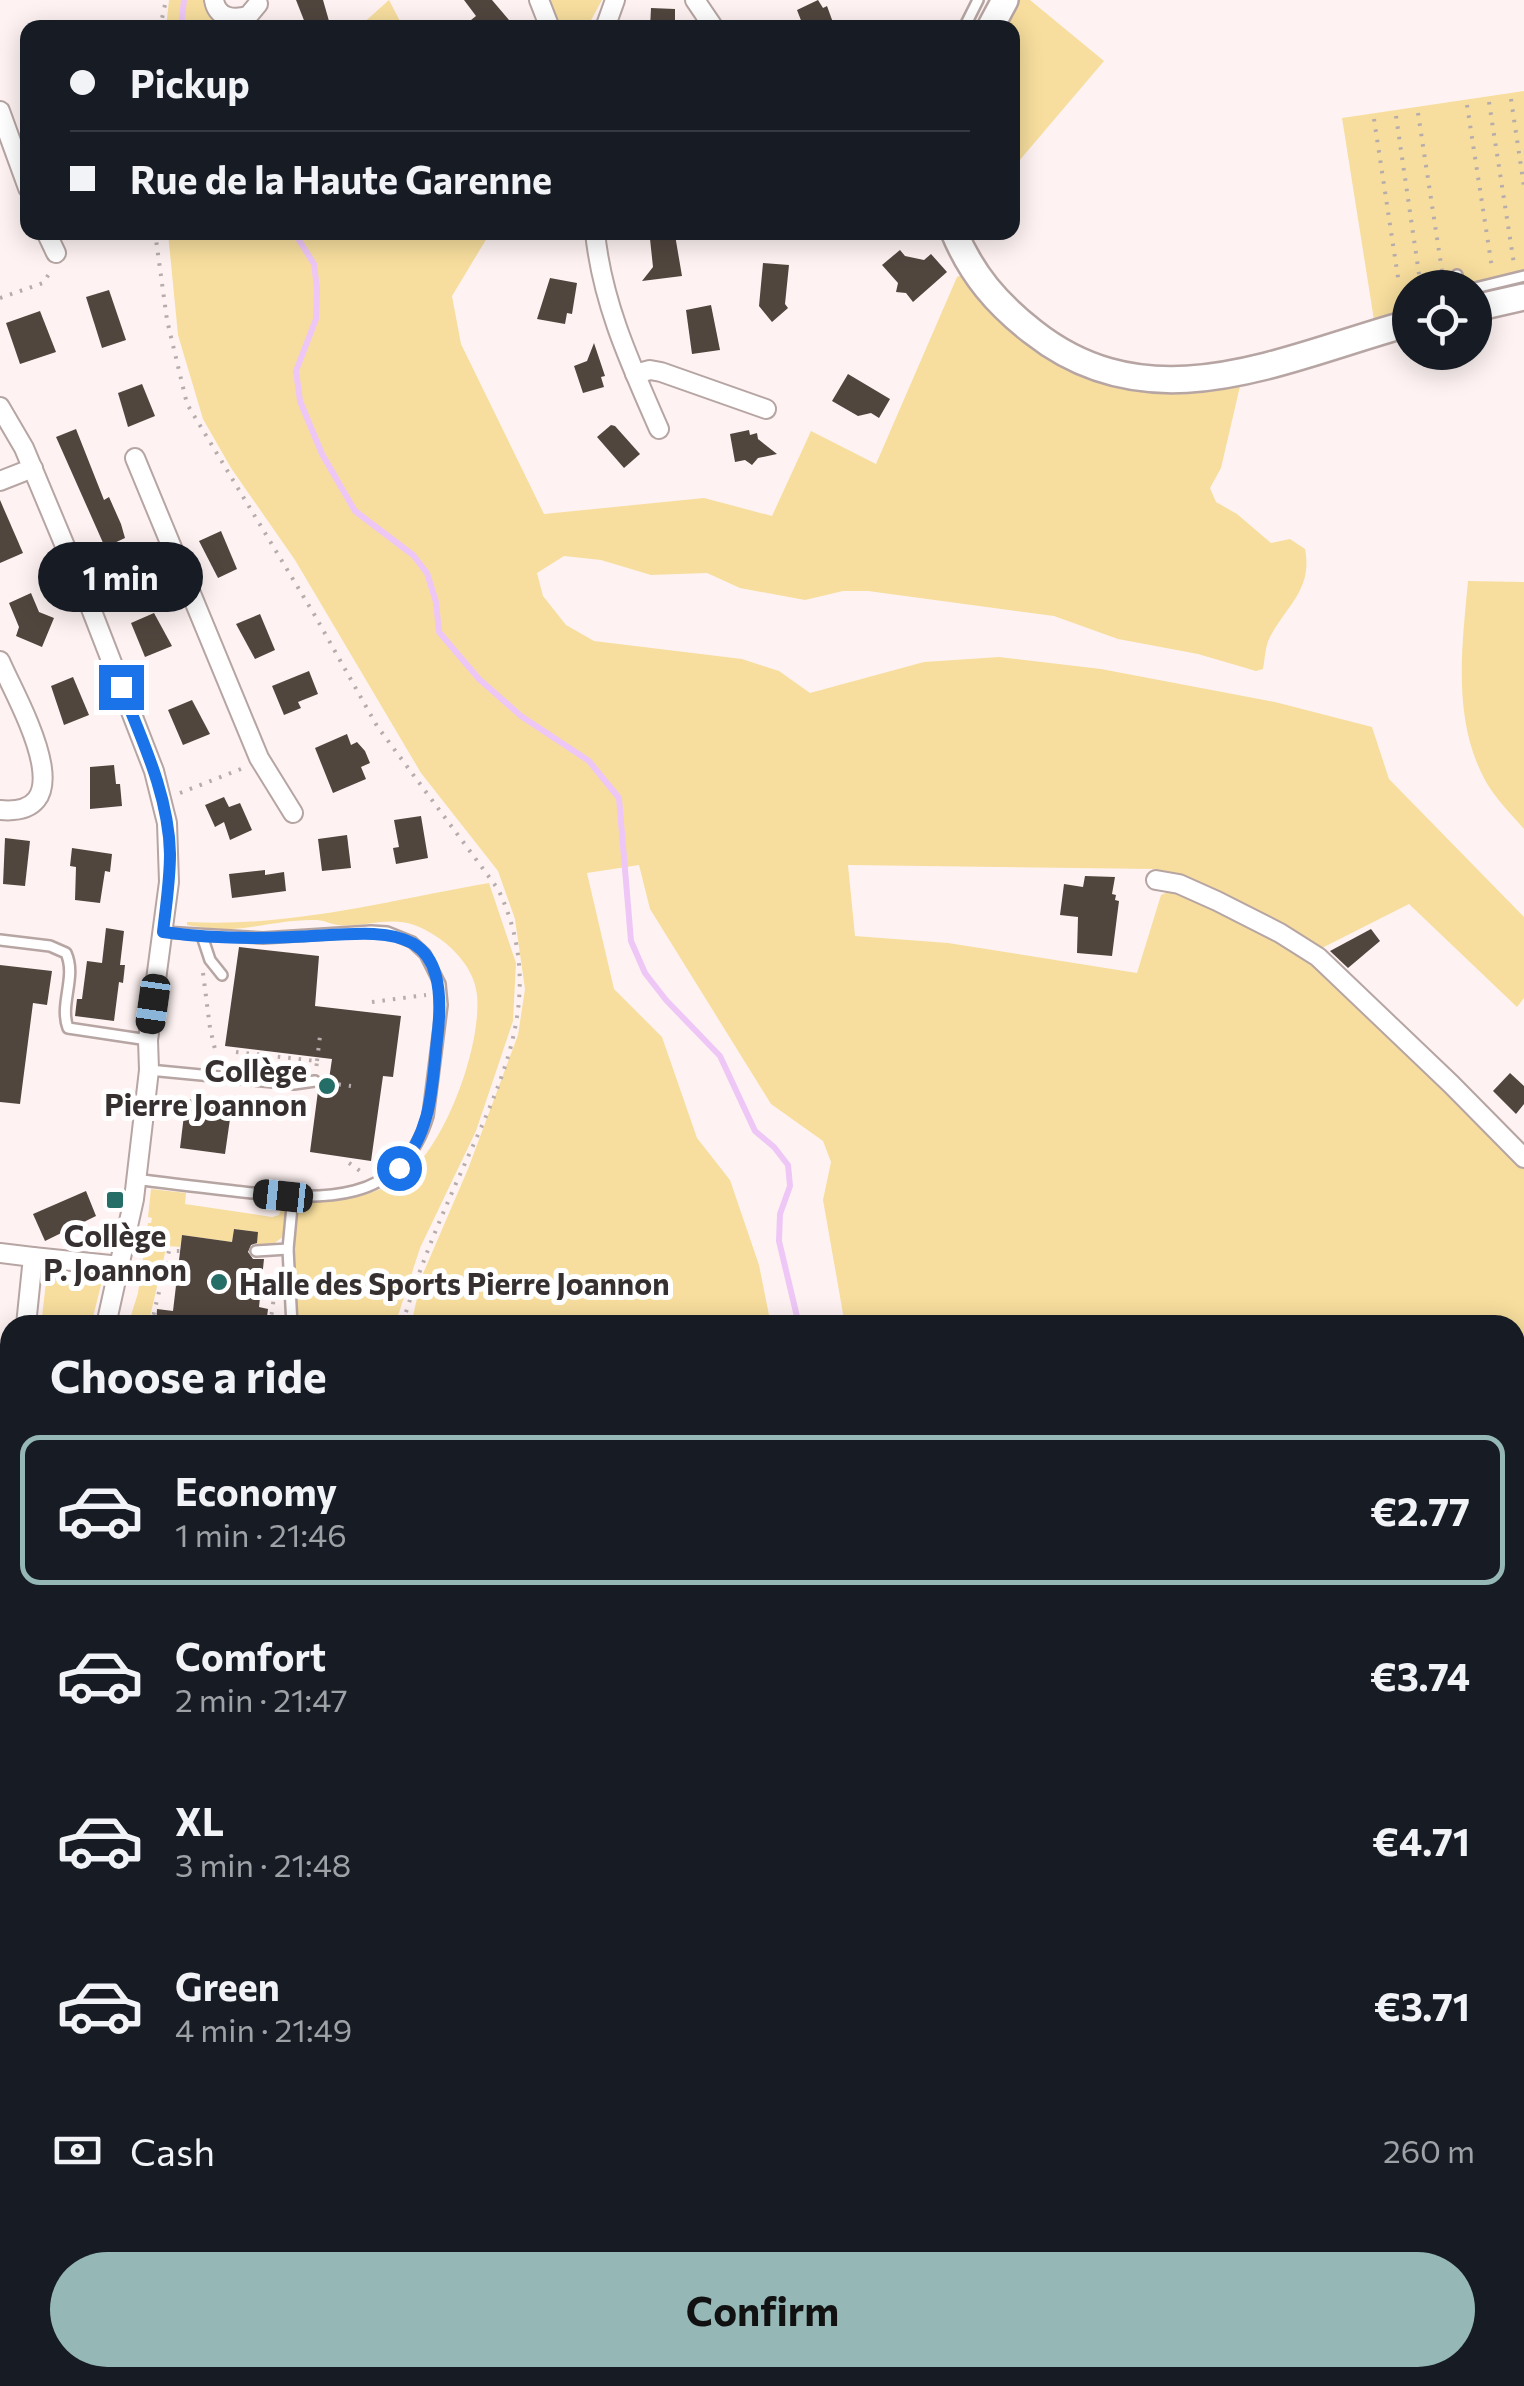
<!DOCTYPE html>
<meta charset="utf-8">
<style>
:root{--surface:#171b24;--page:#242831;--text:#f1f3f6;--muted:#9ea1a6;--line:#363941;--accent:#95b7b6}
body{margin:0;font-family:Commissioner,sans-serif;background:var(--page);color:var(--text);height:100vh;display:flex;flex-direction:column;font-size:38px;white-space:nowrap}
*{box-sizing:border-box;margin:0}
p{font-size:32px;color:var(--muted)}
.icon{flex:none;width:55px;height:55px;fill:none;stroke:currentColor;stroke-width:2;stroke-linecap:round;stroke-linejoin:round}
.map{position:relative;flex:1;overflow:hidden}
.details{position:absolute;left:0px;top:1315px;width:1525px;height:1072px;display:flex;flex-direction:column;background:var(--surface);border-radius:30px 30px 0 0;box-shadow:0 5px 25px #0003}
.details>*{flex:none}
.top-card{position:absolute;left:20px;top:20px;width:1000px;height:220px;border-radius:20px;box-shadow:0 5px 25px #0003;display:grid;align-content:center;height:220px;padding:0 50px;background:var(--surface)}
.controls{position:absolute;left:1392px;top:270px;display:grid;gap:20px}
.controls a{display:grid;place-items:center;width:100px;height:100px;border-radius:50%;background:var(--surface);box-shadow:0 5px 25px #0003;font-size:50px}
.end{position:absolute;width:45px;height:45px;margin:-22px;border:12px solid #1a73e8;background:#fff;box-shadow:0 0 0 5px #fff}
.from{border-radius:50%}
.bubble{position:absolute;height:70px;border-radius:35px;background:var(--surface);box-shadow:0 5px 25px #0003;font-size:32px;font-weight:700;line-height:70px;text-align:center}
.car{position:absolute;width:30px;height:60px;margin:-30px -15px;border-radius:12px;box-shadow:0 0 8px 2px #0007;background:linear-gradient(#222 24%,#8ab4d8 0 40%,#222 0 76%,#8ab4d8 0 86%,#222 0)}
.top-card b{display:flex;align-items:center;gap:35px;height:95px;font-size:38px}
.top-card b+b{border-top:2px solid var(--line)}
.top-card i{width:25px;height:25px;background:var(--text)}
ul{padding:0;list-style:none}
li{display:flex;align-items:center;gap:30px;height:150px;margin:0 20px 15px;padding:0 30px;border:5px solid transparent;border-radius:20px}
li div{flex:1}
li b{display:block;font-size:38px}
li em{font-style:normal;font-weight:700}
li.selected{border-color:var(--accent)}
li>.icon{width:90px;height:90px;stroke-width:1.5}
h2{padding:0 50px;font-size:45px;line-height:120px}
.pay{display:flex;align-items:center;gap:25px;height:110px;padding:0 50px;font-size:38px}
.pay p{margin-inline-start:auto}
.button{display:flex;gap:20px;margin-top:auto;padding:20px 50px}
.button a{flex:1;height:115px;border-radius:60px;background:var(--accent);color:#111;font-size:40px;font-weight:700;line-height:115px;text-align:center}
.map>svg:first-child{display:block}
.green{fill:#f7de9e}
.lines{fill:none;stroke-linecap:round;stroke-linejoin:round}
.stream{stroke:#eec7f6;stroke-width:6}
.building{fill:#51463e}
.service-casing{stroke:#b6a5a3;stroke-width:14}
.minor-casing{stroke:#b6a5a3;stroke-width:22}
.secondary-casing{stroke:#b6a5a3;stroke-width:30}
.path{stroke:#b6acac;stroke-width:4;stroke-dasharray:2.5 8;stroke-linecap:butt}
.service{stroke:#fff;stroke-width:9}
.minor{stroke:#fff;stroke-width:18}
.secondary{stroke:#fff;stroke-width:25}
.route{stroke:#1a73e8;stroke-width:12}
.poi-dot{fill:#256e67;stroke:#fff;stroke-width:4}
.labels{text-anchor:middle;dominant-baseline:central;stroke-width:10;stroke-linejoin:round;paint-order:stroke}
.poi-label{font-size:30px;font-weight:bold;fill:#373030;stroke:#fff;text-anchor:end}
</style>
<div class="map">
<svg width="1524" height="2386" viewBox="0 0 1524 2386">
<rect width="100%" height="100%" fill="#fef3f2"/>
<g class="green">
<polygon points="169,0 205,0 237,27 166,28"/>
<polygon points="389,0 403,27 359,27"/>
<polygon points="548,0 602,0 589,24 568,28 558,20"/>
<polygon points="1015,0 1030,0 1104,61 1013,168 1012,28 1001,28"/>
<polygon points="1524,91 1524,285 1475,296 1475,288 1410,288 1410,311 1374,320 1342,118"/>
<path d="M168,233H490L452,296L461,344L544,514L704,498L772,516L811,431L876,464L957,277L963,274L1055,360L1093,379L1136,390L1183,393L1241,382L1221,468L1210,488L1216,502L1237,514L1271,543L1290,539L1305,549C1313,589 1287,605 1270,637C1265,646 1265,659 1263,669L1256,671L1198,654L1118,639L1054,616L868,591H843L805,600L740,588L707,573L651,575L601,560L564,556L537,573L543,596L566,625L594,641L742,659L779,671L810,693L924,662L999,657L1101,669L1275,702L1372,727L1389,779L1524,917V998L1517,1007L1409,904L1318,950L1261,917L1154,869L848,865L855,936L948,943L1137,973L1161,895L1175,889L1212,903L1315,961L1462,1103L1524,1169V1343L1515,1351V1325H845L823,1200L831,1162L823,1141L771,1104L650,909L639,865L587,873L614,989L662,1037L697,1138L730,1180L759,1265L771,1325H411L422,1276L468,1169L518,1035L525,989L515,919L498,871L421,773L295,560L231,468L203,419L178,335Z"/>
<path d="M1468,581L1524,582V829C1511,814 1495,798 1485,780C1452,719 1462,647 1468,581Z"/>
<path d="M489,883L516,963L513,1021L476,1131L420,1248L395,1325H298L294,1233L298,1206C310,1200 321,1202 335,1201C357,1198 380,1191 400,1180C444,1152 482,1046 477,995C474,963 442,935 414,925C388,916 363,928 338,925C330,924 324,920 316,920C288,919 260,927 232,929C217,930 201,927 187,925V922C288,928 391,900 489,883Z"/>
<polygon points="151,1189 186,1193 185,1204 272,1217 279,1215 283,1204 286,1213 284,1236 272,1245 256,1245 258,1232 234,1229 232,1242 182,1235 180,1247 168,1246 166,1249 148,1325 128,1325 138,1293 148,1223 151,1223 152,1218 148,1217"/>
<polygon points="47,1274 102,1281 91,1325 41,1325"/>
<polygon points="1515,1456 1524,1471 1524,2254 1515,2254"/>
<polygon points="0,1718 10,1721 10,2378 287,2378 272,2386 0,2386"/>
<polygon points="536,2378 1205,2378 1211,2386 537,2386"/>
</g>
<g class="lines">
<g class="stream">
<polyline points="181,28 184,0"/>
<polyline points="294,232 314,264 317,289 316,319 296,371 300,401 322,454 355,511 413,555 427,573 436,602 439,632 479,679 521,716 589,761 619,798 631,941 645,973 666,1000 720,1056 755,1131 774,1147 788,1165 790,1186 780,1214 779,1241 799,1325"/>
<polyline points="1246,2378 1251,2386"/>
</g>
</g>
<g class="building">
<polygon points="296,0 323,0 331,28 307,28"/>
<polygon points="464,0 492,0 509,20 498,28 461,28 476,16"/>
<polygon points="818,0 823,8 827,6 835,28 809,28 802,23 797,10"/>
<polygon points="651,8 675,9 675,28 650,28"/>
<polygon points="675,235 682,276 642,281 653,267 650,239"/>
<polygon points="900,250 905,256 924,260 931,254 947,272 913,302 906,293 896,292 898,283 882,265"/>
<polygon points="763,263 789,265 785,304 788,308 772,322 759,306"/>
<polygon points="550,278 577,283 572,314 567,313 565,324 537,319"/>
<polygon points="109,290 126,340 102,348 86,297"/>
<polygon points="711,305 720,350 692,354 686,310"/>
<polygon points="40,311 56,352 20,364 6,323"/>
<polygon points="594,343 605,376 601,377 604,387 583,393 574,366 587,361"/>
<polygon points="848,374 890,399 879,418 871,413 858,416 832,401"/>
<polygon points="142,384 155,416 128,427 118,393"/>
<polygon points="611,425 615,426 640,454 624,468 597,437"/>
<polygon points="76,429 104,500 109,497 121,524 125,538 110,545 104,545 56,437"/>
<polygon points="749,430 750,435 757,433 758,439 777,454 758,458 752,465 745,460 735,462 730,434"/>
<polygon points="0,500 23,553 0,563"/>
<polygon points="221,531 237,569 218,578 199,541"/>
<polygon points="31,593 39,612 54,618 42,647 16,636 19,627 9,603"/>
<polygon points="154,613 172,646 145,657 131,623"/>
<polygon points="260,614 275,650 255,659 236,624"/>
<polygon points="309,671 318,694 298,702 301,708 284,715 272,686"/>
<polygon points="73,677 89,715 64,725 51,686"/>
<polygon points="192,700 210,734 183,745 168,710"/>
<polygon points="347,734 351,745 357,742 365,751 370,763 361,767 366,779 333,793 315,748"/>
<polygon points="114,765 116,784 120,784 122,806 90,809 90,767"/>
<polygon points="224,797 229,807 240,803 252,830 230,840 224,822 215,827 205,805"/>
<polygon points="421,816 428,858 396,864 393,848 399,847 394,820"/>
<polygon points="347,835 351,868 322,871 318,839"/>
<polygon points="5,838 30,841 25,886 3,884"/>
<polygon points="72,848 112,854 110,872 105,871 100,903 75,900 76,867 70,866"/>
<polygon points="265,870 265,875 284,872 286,891 232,898 229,874"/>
<polygon points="1085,876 1115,877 1112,894 1116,895 1115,900 1119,901 1112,956 1077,953 1078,917 1060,915 1064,884 1083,887"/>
<polygon points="106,928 124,931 120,965 125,965 123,983 119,982 114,1021 75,1016 77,999 82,999 87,961 102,963"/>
<polygon points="1371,929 1380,941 1348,968 1330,951"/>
<polygon points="239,947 319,956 315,1006 401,1016 393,1077 383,1076 371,1161 310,1152 318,1091 327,1093 332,1059 225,1046"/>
<polygon points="0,965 52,971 47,1005 33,1003 20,1104 0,1102"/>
<polygon points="1510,1073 1524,1086 1524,1104 1516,1114 1493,1091"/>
<polygon points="186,1099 232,1105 225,1154 180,1148"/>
<polygon points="86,1191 96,1216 45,1241 33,1214"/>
<polygon points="234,1229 258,1232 257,1243 251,1245 248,1252 253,1259 264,1259 259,1307 268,1309 266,1325 156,1325 157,1309 173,1311 182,1235 232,1242"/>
</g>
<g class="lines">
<defs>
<g id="service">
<polyline points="964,28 978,0"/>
<polyline points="1457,275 1461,288"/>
<polyline points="1475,288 1524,276"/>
<polyline points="202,936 210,960 222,975"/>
<path d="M0,940L50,946L66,953C77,977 59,1004 68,1028L148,1040"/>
<polyline points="149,1070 294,1084 315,1081"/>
<path d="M136,1179C172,1184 208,1188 243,1192C321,1200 401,1206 428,1116L442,1005L440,984L425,954L412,942L387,932L371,931L263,938L163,932"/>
<polyline points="256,1251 288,1249"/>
<polyline points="292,1325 288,1249 293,1196"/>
</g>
<g id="minor">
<path d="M214,0C217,18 233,20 248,16L258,4"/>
<polyline points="539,0 550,28"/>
<polyline points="695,0 714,28"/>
<polyline points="605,28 615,0"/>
<polyline points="0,111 28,188"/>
<polyline points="46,232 56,253"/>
<path d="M595,232C602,303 631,365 659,429"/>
<polyline points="635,374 650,370 661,372 766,409"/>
<polyline points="0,407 24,448 88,601 154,771 167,823 169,882 148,1040 149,1070 134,1199 106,1325"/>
<polyline points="135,458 259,758 293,813"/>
<polyline points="0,481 33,468"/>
<polyline points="88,601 177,562"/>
<path d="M0,661C15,697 88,818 0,810"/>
<polyline points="1156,880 1179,884 1217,901 1280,933 1318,957 1451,1084 1524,1158"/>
<polyline points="0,1253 33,1257"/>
<polyline points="26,1325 33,1257 120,1266"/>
<polyline points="1515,1373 1524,1363"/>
<polyline points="1515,1441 1524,1456"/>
<polyline points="0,1496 10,1482"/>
<polyline points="0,1599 10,1603"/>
<polyline points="0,1704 10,1706"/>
<polyline points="526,2378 527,2386"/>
</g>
<g id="secondary">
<polyline points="990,28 1005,0"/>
<path d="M954,232C972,275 997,304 1033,332C1152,426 1283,358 1410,323"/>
<polyline points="1475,308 1524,297"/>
</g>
</defs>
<use href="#service" class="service-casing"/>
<use href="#minor" class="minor-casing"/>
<use href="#secondary" class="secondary-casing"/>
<g class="path">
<polyline points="160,28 166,0"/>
<polyline points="1511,99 1524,187"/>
<polyline points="1489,102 1514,264"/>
<polyline points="1467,105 1492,268"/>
<polyline points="1418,113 1442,271"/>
<polyline points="1396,116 1420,281"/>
<polyline points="1374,119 1399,284"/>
<path d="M155,232L167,320L187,404L314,614L377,726L498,889C550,998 498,1088 454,1188C434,1233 416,1278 402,1325"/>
<polyline points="0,298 43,283 51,271"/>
<polyline points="180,793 246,767"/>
<polyline points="203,973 210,1028 218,1062"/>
<polyline points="372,1002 426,995"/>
<polyline points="236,1052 317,1061 316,1070"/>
<polyline points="317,1061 320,1036"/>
<polyline points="328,1083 351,1086"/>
<polyline points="349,1163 363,1173"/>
<polyline points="151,1325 169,1251 180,1251"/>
<polyline points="270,1325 275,1290"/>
</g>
<use href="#service" class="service"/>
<use href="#minor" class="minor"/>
<use href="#secondary" class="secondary"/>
</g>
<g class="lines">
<path class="route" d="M121,687C142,740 169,796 170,854C170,880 166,906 163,932C206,938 249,939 292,937C385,933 453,914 437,1040C432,1086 432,1132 399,1168"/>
</g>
<g class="poi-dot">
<circle cx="327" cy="1086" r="10"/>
<rect x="105" y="1190" width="20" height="20" rx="5"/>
<circle cx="219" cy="1282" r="10"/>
</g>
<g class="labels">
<g class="poi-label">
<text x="307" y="1069">Collège<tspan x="307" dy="34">Pierre Joannon</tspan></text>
<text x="115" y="1234" text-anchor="middle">Collège<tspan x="115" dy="34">P. Joannon</tspan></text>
<text x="239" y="1282" text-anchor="start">Halle des Sports Pierre Joannon</text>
</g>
</g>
</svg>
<div class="controls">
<a><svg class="icon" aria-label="locate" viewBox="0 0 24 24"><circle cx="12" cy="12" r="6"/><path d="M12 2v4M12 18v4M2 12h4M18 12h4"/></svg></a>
</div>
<i class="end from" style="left:399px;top:1168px"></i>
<i class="end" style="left:121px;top:687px"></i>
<div class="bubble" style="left:38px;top:542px;width:165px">1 min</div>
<i class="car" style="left:153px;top:1004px;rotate:188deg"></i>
<i class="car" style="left:283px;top:1196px;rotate:276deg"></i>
<div class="top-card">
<b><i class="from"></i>Pickup</b>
<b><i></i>Rue de la Haute Garenne</b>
</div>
<section class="details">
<h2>Choose a ride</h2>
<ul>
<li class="selected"><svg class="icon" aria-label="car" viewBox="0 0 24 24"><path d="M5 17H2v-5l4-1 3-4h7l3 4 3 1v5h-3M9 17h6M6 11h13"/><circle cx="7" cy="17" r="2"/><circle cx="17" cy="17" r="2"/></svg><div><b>Economy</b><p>1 min · 21:46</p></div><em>€2.77</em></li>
<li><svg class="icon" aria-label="car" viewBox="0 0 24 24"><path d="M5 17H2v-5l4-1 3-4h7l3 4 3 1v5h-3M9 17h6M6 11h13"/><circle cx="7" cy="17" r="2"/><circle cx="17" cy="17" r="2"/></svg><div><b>Comfort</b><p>2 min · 21:47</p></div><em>€3.74</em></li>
<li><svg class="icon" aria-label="car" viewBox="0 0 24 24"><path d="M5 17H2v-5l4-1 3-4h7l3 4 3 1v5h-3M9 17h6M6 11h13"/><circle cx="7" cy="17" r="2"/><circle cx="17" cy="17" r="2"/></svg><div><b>XL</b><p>3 min · 21:48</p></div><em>€4.71</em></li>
<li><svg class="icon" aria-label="car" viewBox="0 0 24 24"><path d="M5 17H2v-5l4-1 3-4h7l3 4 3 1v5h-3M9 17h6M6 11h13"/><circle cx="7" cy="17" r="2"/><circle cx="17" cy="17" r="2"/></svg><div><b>Green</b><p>4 min · 21:49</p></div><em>€3.71</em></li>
</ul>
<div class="pay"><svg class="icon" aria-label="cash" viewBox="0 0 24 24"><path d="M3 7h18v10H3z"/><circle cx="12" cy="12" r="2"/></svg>Cash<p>260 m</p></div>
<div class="button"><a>Confirm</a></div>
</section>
</div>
